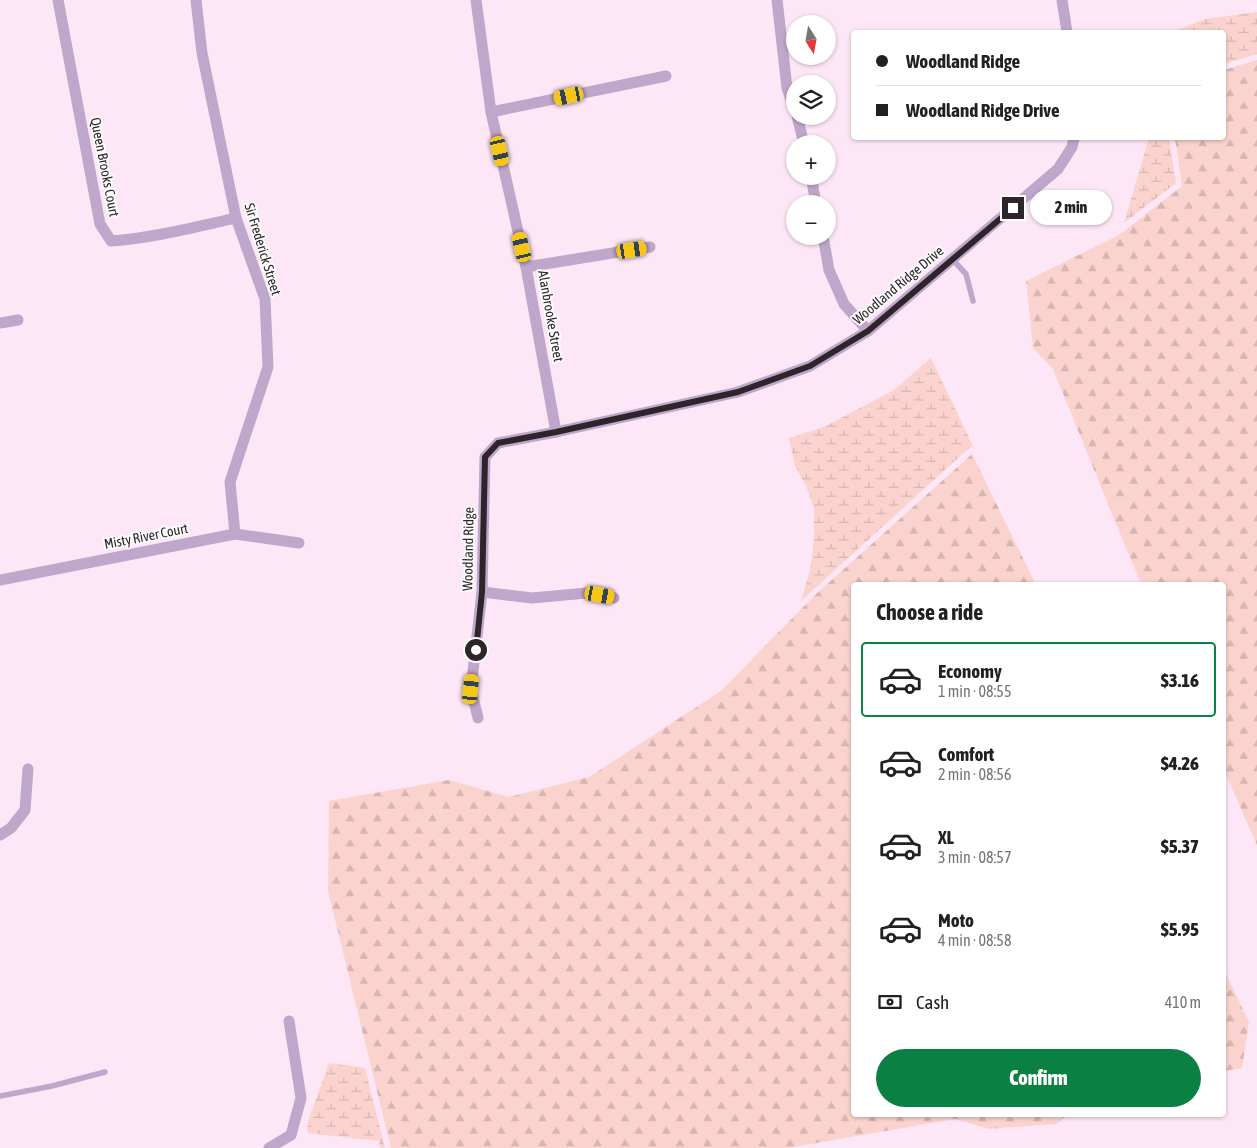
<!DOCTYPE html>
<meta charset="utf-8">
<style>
:root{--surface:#fff;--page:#f6f6f6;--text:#202124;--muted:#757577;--line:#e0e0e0;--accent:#0b8043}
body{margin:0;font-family:"Asap Condensed",sans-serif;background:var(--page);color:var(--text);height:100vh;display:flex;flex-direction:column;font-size:19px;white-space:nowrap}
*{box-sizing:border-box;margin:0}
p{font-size:16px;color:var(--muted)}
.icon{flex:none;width:28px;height:28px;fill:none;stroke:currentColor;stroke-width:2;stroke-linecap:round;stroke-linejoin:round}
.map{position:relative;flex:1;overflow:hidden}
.drawer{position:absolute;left:851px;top:582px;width:375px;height:535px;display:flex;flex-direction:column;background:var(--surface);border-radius:5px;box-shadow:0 1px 4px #0004}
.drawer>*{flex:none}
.hud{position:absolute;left:851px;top:30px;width:375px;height:110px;border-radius:5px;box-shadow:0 1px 4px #0004;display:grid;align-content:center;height:110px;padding:0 25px;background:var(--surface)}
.needle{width:32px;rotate:169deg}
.tools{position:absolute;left:786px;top:15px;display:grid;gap:10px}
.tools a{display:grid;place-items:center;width:50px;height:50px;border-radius:50%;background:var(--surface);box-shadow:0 1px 4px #0004;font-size:25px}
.end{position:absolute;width:22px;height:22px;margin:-11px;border:6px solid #2e252b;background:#fff;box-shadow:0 0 0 2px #fff}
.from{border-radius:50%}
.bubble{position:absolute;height:35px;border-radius:18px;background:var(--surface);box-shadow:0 1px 4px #0004;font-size:16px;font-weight:800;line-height:35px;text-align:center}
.car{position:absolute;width:15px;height:30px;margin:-15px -8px;border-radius:6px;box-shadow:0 0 4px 1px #0007;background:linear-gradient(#f5c518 24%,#345 0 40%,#f5c518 0 76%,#345 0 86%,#f5c518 0)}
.hud b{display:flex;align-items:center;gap:18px;height:48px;font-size:19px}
.hud b+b{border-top:1px solid var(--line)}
.hud i{width:12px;height:12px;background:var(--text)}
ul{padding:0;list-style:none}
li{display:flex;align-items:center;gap:15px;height:75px;margin:0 10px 8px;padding:0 15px;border:2px solid transparent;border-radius:5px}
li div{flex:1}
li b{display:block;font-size:19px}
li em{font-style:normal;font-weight:800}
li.active{border-color:var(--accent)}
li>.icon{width:45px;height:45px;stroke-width:1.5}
h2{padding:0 25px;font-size:22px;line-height:60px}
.pay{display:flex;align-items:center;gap:12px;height:55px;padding:0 25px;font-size:19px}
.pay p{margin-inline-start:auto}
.action{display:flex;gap:10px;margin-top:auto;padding:10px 25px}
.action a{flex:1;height:58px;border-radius:30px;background:var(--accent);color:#fff;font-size:20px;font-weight:800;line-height:58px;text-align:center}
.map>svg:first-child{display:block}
.forest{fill:url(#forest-firs)}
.wetland{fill:url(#wetland-marsh)}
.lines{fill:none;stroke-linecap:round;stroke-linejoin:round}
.lane{stroke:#bfa6cb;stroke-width:5.5}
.street{stroke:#bfa6cb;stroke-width:11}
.route{stroke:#2e252b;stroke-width:6}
.labels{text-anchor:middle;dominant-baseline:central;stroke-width:4;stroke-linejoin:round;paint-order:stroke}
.street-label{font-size:14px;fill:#2e252b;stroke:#fcfcfc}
</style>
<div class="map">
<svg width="1257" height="1148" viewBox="0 0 1257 1148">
<defs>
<pattern id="forest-firs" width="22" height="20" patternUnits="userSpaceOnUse" patternTransform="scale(1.25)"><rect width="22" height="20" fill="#fad3ce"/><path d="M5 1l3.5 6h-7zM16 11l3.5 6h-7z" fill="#d7b5b1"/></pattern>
<pattern id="wetland-marsh" width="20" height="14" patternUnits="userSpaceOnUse" patternTransform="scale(1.25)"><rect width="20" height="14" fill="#fad3ce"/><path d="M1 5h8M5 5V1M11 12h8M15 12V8" fill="none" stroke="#d7b5b1"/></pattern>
</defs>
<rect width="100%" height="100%" fill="#fde7f6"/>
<g class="forest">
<polygon points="1257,60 1257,845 1224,770 1224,585 1142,585 1128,553 1053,369 1033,348 1026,281 1119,235 1182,186 1175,138 1224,138 1224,70"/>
<polygon points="972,454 1036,585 854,585 854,1115 1067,1115 1057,1124 989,1129 955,1119 788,1148 391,1148 328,891 329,801 449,780 509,797 589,777 721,691 814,596"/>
<polygon points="1224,970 1249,1022 1242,1068 1224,1071"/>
</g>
<g class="wetland">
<polygon points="1257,12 1257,54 1224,64 1224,32 1172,32 1205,19"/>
<polygon points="1149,138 1169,138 1176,183 1124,223"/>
<polygon points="931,358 974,448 971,447 968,449 801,601 810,570 814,540 814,508 806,486 795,466 789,438 824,427 894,390"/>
<polygon points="329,1063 365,1068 385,1148 380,1148 379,1141 307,1133 308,1121"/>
</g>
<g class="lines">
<g class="lane">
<polyline points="952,259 966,274 973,301"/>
<polyline points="0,1096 52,1086 105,1072"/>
</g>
<g class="street">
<path d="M58,0L100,224L111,241C153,238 195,227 236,218"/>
<polyline points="196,0 202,53 236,218 265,299 268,367 230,482 235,534"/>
<polyline points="476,0 491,112 526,267 556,432"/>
<polyline points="777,0 787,88 795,111"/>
<polyline points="1062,0 1067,32"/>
<polyline points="491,112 666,76"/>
<polyline points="797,116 804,144"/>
<polyline points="811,176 816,204"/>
<polyline points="823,236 829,270 844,304 868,331"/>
<polyline points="526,267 650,247"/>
<polyline points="0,323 18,320"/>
<polyline points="0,580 235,534 299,543"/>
<polyline points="482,592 532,598 587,593 614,598"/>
<polyline points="478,718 471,689 482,592 485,457 498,443 556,432 738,392 810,366 868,331 1058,169 1072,147 1074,138"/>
<polyline points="0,835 11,828 25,810 28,769"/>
<polyline points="269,1148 291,1135 301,1098 289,1021"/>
</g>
</g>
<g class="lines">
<polyline class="route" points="476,650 482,592 485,457 498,443 556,432 738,392 810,366 868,331 1013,208"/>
</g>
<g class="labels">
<g class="street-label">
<text transform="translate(105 167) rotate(79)">Queen Brooks Court</text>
<text transform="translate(263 249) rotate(73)">Sir Frederick Street</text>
<text transform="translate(898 285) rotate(-40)">Woodland Ridge Drive</text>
<text transform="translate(551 316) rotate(80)">Alanbrooke Street</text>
<text transform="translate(146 536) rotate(-11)">Misty River Court</text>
<text transform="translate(468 549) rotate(-89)">Woodland Ridge</text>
</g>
</g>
</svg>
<div class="tools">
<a><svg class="needle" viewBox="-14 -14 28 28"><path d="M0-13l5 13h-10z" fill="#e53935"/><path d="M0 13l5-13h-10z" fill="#757577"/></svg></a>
<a><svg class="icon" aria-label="layers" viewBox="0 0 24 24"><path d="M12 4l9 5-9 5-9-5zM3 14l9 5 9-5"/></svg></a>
<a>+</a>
<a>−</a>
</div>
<i class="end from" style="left:476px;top:650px"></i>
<i class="end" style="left:1013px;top:208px"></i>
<div class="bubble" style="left:1030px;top:190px;width:82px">2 min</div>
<i class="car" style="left:569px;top:96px;rotate:258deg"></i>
<i class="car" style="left:500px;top:151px;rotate:167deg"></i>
<i class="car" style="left:522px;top:247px;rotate:347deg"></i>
<i class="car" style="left:632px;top:250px;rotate:81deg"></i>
<i class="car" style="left:600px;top:595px;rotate:100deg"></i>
<i class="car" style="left:471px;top:689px;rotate:6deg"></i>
<div class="hud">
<b><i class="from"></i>Woodland Ridge</b>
<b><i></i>Woodland Ridge Drive</b>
</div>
<section class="drawer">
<h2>Choose a ride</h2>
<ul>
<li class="active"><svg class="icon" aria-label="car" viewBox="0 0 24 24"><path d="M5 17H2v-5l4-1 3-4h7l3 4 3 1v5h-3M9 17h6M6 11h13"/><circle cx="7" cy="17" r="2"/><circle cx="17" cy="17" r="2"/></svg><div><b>Economy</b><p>1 min · 08:55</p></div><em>$3.16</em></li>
<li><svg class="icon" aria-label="car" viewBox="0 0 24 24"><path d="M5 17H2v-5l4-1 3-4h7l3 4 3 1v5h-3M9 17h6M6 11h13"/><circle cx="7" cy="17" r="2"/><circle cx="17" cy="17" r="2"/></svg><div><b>Comfort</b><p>2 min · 08:56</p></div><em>$4.26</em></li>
<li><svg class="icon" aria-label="car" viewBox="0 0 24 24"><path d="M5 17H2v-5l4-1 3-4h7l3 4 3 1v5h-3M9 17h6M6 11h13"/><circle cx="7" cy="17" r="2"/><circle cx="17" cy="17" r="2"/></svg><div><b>XL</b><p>3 min · 08:57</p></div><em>$5.37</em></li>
<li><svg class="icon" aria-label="car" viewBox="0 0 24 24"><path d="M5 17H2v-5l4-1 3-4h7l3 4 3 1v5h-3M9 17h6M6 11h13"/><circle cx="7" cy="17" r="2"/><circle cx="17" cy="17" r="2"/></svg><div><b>Moto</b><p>4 min · 08:58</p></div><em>$5.95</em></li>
</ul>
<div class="pay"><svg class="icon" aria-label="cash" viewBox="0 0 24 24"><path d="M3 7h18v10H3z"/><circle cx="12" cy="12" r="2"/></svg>Cash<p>410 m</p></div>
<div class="action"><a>Confirm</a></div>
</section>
</div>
